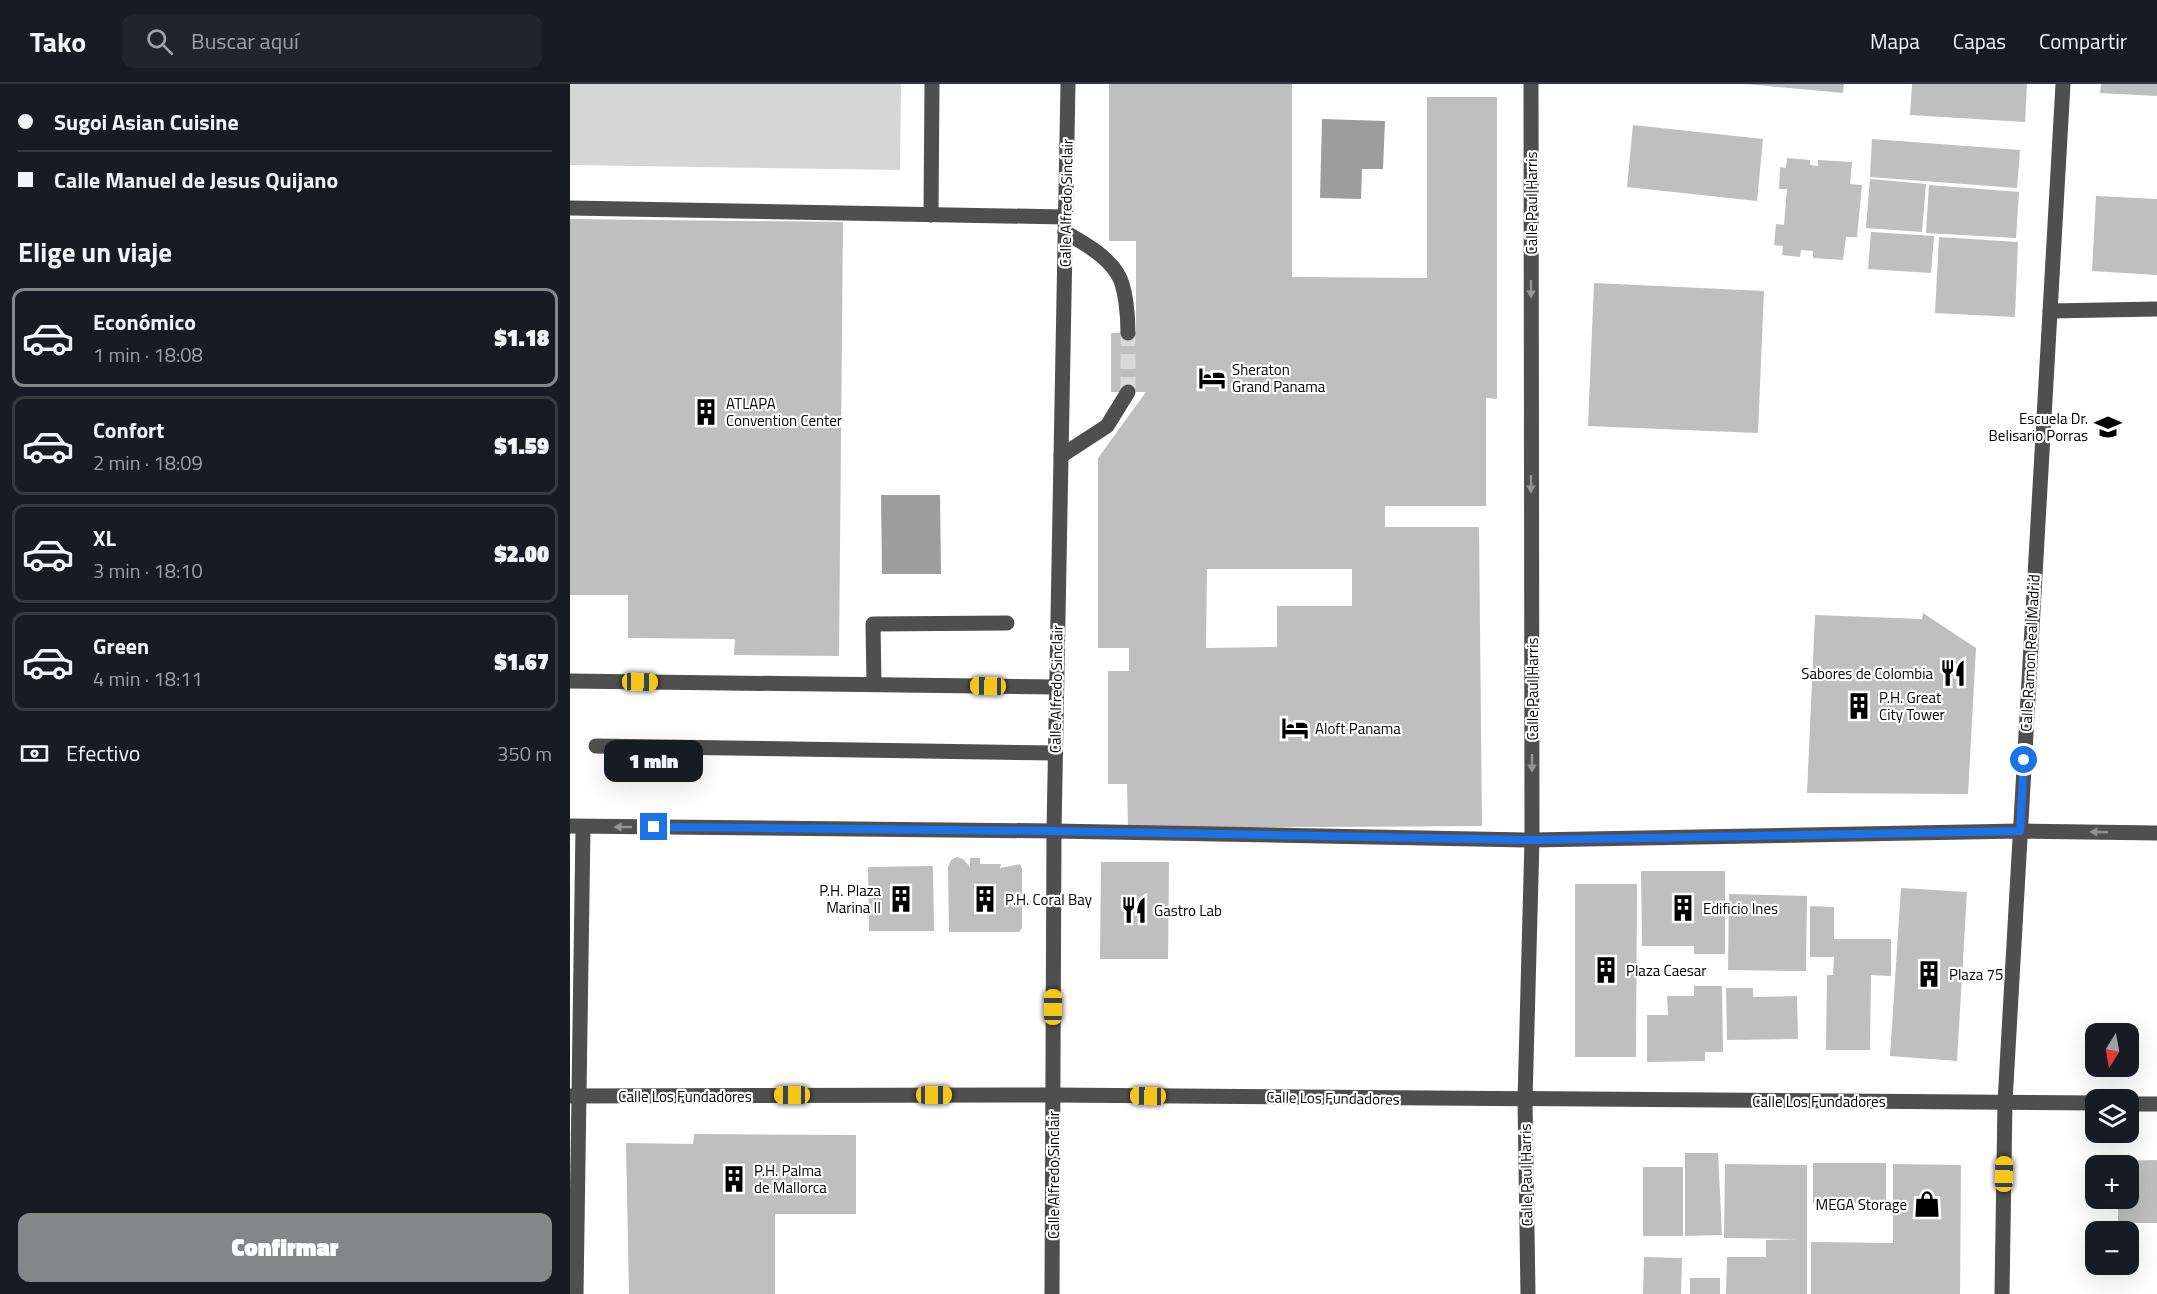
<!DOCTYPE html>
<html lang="es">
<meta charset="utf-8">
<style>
:root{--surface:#171b24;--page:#20242c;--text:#f1f3f6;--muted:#9ea1a6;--line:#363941;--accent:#858687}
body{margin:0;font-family:"Titillium Web",sans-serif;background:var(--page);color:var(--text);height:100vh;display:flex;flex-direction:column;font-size:22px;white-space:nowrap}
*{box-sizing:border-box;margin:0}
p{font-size:20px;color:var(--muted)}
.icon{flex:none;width:33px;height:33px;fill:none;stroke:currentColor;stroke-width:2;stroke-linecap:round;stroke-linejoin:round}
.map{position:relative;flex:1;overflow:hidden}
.drawer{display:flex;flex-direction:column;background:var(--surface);width:570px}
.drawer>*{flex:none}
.banner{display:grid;align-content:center;height:132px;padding:0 18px;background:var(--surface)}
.needle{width:39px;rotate:191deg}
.tools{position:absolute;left:1515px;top:939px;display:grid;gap:12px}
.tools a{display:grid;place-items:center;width:54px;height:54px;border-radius:12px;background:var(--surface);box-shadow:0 6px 24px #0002;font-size:30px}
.end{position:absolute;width:27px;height:27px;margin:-14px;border:8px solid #1a73e8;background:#fff;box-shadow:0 0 0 3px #fff}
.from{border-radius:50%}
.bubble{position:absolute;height:42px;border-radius:12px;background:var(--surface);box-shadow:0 6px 24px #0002;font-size:20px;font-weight:800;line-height:42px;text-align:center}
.car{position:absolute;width:18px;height:36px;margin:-18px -9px;border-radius:8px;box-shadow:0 0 4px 2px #0007;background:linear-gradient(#f5c518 24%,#345 0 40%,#f5c518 0 76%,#345 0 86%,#f5c518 0)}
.banner b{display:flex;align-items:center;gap:21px;height:57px;font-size:22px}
.banner b+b{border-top:2px solid var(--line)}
.banner i{width:15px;height:15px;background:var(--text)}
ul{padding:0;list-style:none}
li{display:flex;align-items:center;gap:18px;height:99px;margin:0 12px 9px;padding:0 6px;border:3px solid var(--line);border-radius:12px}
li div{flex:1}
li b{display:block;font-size:22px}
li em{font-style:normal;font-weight:800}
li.current{border-color:var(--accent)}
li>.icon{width:54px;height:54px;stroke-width:1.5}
h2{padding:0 18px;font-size:27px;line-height:72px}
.pay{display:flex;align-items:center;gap:15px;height:66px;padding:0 18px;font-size:22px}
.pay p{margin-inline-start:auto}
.action{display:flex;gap:12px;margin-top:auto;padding:12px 18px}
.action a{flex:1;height:69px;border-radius:12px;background:var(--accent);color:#fff;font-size:24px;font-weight:800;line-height:69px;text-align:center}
header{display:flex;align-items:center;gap:36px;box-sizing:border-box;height:84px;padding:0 30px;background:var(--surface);border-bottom:2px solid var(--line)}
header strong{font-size:28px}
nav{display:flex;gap:33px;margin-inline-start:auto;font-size:21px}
.search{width:420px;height:54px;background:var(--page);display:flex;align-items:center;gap:15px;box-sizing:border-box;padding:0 21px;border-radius:12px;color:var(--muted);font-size:22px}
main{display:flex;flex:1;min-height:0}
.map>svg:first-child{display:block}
.green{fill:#d6d6d6}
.water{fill:#9d9d9d}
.building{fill:#bfbfbf;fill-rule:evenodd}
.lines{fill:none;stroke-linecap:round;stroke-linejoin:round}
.minor-tunnel{stroke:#d9d9d9;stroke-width:15;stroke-dasharray:15 8;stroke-linecap:butt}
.minor{stroke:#4f4f4f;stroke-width:15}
.oneway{fill:#959595}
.route{stroke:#1a73e8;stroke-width:8}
.labels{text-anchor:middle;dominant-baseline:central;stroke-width:4.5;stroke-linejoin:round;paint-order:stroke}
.street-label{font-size:15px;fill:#000;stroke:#fff}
.poi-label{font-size:15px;fill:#000;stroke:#fff;text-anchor:start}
</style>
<header>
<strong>Tako</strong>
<div class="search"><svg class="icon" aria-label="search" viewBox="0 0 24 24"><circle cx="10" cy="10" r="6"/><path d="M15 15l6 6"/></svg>Buscar aquí</div>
<nav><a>Mapa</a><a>Capas</a><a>Compartir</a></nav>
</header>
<main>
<section class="drawer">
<div class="banner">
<b><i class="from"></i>Sugoi Asian Cuisine</b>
<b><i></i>Calle Manuel de Jesus Quijano</b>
</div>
<h2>Elige un viaje</h2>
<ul>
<li class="current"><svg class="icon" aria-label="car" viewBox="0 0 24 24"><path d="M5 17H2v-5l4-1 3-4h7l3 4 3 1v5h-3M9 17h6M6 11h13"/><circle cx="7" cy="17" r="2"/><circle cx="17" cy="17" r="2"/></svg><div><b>Económico</b><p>1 min · 18:08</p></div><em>$1.18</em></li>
<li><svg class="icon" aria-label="car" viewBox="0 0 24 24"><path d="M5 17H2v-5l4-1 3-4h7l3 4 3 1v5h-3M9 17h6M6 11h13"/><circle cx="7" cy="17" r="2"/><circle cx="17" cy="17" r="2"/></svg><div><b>Confort</b><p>2 min · 18:09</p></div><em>$1.59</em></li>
<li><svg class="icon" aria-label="car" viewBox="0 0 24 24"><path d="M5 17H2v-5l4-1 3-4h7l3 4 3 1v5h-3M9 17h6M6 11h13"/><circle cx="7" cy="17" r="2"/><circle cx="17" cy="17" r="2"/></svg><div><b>XL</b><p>3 min · 18:10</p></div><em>$2.00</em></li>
<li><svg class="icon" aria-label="car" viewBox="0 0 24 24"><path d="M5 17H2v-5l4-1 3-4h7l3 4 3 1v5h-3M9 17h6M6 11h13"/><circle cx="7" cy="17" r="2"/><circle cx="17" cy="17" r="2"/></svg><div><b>Green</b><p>4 min · 18:11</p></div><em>$1.67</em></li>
</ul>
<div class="pay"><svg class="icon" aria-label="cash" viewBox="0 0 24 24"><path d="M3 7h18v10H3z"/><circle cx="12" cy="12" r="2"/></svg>Efectivo<p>350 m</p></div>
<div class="action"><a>Confirmar</a></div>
</section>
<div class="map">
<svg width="1587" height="1210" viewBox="0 0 1587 1210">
<rect width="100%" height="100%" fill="#fff"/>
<polygon class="green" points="0,0 331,0 330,86 0,81"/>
<g class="water">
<polygon points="752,35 815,37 813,85 792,85 791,115 750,114"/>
<polygon points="311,411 370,411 371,490 312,490"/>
</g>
<g class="building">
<path d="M539,0H722V193L857,194V13H927V315L916,314V422H815V443H909L912,742L558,744L557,700H538V587H559V564H528V374L576,308H541V249L566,248V157H539ZM637,485H782V522H707V563L636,564Z"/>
<polygon points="1175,0 1274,0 1273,9"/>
<polygon points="1342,0 1457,0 1455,38 1340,31"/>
<polygon points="1531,0 1587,0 1587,12 1530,9"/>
<polygon points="1063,41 1193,55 1187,117 1057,103"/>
<polygon points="1302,55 1450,66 1447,104 1300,93"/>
<polygon points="1217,74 1240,76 1240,81 1248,82 1248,76 1282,78 1280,100 1292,101 1287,153 1276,153 1273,176 1243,174 1243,167 1231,166 1230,173 1212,171 1213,162 1204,161 1206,140 1214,141 1217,105 1209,105 1210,83 1216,84"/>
<polygon points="1300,95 1356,100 1352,148 1296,144"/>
<polygon points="1359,101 1449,108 1446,154 1356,149"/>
<polygon points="1526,112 1587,115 1587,191 1522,187"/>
<polygon points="0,135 273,138 269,572 164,571 165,555 58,554 58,511 0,511"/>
<polygon points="1301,148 1364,152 1361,189 1298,185"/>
<polygon points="1369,153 1448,158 1445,233 1365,229"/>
<polygon points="1024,199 1194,207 1188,349 1018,342"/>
<polygon points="1353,529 1406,564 1398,710 1237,709 1245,531 1352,535"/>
<polygon points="387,773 393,775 400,783 400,774 410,774 410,780 431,780 430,784 450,780 452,785 452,844 449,848 379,848 378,783 381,776"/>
<polygon points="531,778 599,778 598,875 530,875"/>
<polygon points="363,782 364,847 299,847 298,783"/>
<polygon points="1071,787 1155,787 1155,870 1124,870 1124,862 1072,862"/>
<polygon points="1005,800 1067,800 1066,973 1005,973"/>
<polygon points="1331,804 1397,808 1387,977 1320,972"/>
<polygon points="1159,810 1237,812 1236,887 1158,886"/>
<polygon points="1240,822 1264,823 1264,855 1321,855 1321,892 1301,891 1300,966 1256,966 1257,891 1263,891 1264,873 1240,873"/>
<polygon points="1124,902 1152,902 1153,968 1135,968 1135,977 1077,978 1077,931 1098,931 1097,912 1124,912"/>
<polygon points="1156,904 1183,904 1183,913 1227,912 1228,955 1157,956"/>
<polygon points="124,1050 286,1051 286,1130 205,1130 205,1210 59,1210 56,1059 123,1060"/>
<polygon points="1115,1069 1148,1069 1152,1151 1115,1152"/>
<polygon points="1587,1076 1587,1139 1548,1139 1548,1114 1558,1114 1558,1082 1548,1082 1548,1077"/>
<rect x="1243" y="1079" width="73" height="40"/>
<polygon points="1155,1080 1237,1081 1237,1210 1156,1210 1157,1173 1196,1173 1196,1156 1228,1155 1154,1154"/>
<polygon points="1323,1080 1391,1081 1390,1210 1241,1210 1241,1158 1323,1159"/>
<rect x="1073" y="1083" width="40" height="69"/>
<polygon points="1074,1173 1112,1174 1111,1210 1073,1210"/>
<rect x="1120" y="1194" width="30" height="16"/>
</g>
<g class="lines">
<polyline class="minor-tunnel" points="558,308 558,249"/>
<g class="minor">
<polyline points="0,124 495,133"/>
<polyline points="361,131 362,0"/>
<path d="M495,148C512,158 536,171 547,189C556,202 558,233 558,249"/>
<polyline points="1480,227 1587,225"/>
<polyline points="491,372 537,342 558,308"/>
<polyline points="0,597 486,603"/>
<polyline points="304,600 303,540 437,539"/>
<polyline points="26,662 485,669"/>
<polyline points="0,742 484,747 962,756 1450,747 1587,749"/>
<polyline points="0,1012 483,1011 1526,1019"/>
<polyline points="1558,1020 1587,1020"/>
<polyline points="6,1210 13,743"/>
<polyline points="482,1210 484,747 498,0"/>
<polyline points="958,1210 955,1016 962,756 961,0"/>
<polyline points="1432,1210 1435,1018 1493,0"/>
</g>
</g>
<defs><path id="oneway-solid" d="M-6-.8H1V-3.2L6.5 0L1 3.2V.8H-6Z" transform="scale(1.5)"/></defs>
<g class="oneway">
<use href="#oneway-solid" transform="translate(961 205) rotate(90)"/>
<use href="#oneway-solid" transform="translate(961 400) rotate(90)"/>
<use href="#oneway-solid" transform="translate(962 679) rotate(90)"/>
<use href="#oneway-solid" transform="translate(53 743) rotate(-180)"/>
<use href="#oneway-solid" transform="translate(1529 748) rotate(-179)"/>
</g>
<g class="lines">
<polyline class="route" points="84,743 484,747 962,756 1450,747 1454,676"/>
</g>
<defs>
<symbol id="hotel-bare" viewBox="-9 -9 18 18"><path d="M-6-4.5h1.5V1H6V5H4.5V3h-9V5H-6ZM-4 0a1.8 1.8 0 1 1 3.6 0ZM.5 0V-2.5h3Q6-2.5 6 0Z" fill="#000" stroke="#fff" stroke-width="2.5" paint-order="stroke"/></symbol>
<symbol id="building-bare" viewBox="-9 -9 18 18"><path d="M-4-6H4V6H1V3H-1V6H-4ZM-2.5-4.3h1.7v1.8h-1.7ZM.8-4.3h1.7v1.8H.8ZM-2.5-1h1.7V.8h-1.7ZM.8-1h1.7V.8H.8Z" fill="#000" stroke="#fff" stroke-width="2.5" paint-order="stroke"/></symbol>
<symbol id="school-bare" viewBox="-9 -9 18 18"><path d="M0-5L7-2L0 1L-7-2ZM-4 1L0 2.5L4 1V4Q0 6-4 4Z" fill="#000" stroke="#fff" stroke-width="2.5" paint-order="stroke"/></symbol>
<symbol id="restaurant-bare" viewBox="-9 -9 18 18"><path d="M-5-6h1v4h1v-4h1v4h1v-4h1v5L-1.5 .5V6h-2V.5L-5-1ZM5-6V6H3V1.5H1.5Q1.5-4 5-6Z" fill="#000" stroke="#fff" stroke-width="2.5" paint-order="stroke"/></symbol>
<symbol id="shop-bare" viewBox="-9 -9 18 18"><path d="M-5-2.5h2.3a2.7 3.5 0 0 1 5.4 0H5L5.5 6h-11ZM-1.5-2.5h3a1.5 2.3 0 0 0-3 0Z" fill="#000" stroke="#fff" stroke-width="2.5" paint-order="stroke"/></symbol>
</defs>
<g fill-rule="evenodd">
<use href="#hotel-bare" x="623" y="275" width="38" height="38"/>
<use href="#building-bare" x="117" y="309" width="38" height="38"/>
<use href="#school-bare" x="1519" y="324" width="38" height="38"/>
<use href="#restaurant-bare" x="1364" y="570" width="38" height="38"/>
<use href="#building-bare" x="1270" y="603" width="38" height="38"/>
<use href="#hotel-bare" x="706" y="625" width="38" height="38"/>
<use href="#building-bare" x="312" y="796" width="38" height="38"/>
<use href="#building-bare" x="396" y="796" width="38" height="38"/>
<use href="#building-bare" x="1094" y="805" width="38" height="38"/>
<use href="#restaurant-bare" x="545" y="807" width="38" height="38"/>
<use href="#building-bare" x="1017" y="867" width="38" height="38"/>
<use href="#building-bare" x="1340" y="871" width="38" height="38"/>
<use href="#building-bare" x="145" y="1076" width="38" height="38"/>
<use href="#shop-bare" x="1338" y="1101" width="38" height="38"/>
</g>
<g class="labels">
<g class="street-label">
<text transform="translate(496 119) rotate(-89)">Calle Alfredo Sinclair</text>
<text transform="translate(961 119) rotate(-90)">Calle Paul Harris</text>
<text transform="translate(1460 569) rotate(-87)">Calle Ramon Real Madrid</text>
<text transform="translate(486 605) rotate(-89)">Calle Alfredo Sinclair</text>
<text transform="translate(962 605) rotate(-90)">Calle Paul Harris</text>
<text x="115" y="1012">Calle Los Fundadores</text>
<text transform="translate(763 1014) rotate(1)">Calle Los Fundadores</text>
<text x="1249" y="1017">Calle Los Fundadores</text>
<text transform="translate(483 1091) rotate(-90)">Calle Alfredo Sinclair</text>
<text transform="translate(956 1091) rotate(-91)">Calle Paul Harris</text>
</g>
<g class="poi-label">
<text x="662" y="285">Sheraton<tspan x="662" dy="17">Grand Panama</tspan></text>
<text x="156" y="319">ATLAPA<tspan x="156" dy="17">Convention Center</tspan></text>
<text x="1518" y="334" text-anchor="end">Escuela Dr.<tspan x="1518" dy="17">Belisario Porras</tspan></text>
<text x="1363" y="589" text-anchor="end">Sabores de Colombia</text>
<text x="1309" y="613">P.H. Great<tspan x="1309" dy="17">City Tower</tspan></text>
<text x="745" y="644">Aloft Panama</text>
<text x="311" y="806" text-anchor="end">P.H. Plaza<tspan x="311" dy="17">Marina II</tspan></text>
<text x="435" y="815">P.H. Coral Bay</text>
<text x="1133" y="824">Edificio Ines</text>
<text x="584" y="826">Gastro Lab</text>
<text x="1056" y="886">Plaza Caesar</text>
<text x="1379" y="890">Plaza 75</text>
<text x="184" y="1086">P.H. Palma<tspan x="184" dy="17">de Mallorca</tspan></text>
<text x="1337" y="1120" text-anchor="end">MEGA Storage</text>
</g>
</g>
</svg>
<div class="tools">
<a><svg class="needle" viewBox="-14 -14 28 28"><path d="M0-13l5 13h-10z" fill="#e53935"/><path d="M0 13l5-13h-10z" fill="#9ea1a6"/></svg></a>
<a><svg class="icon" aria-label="layers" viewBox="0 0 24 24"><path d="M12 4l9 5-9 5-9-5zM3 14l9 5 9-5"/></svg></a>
<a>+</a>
<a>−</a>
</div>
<i class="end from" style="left:1454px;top:676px"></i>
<i class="end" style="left:84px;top:743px"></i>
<div class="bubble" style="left:34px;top:656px;width:99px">1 min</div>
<i class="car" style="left:70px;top:598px;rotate:91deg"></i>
<i class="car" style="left:418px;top:602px;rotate:271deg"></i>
<i class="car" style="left:483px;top:923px;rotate:0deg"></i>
<i class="car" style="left:222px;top:1011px;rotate:270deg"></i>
<i class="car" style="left:364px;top:1011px;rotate:90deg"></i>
<i class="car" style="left:578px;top:1012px;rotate:271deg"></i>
<i class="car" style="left:1434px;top:1090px;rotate:1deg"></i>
</div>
</main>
